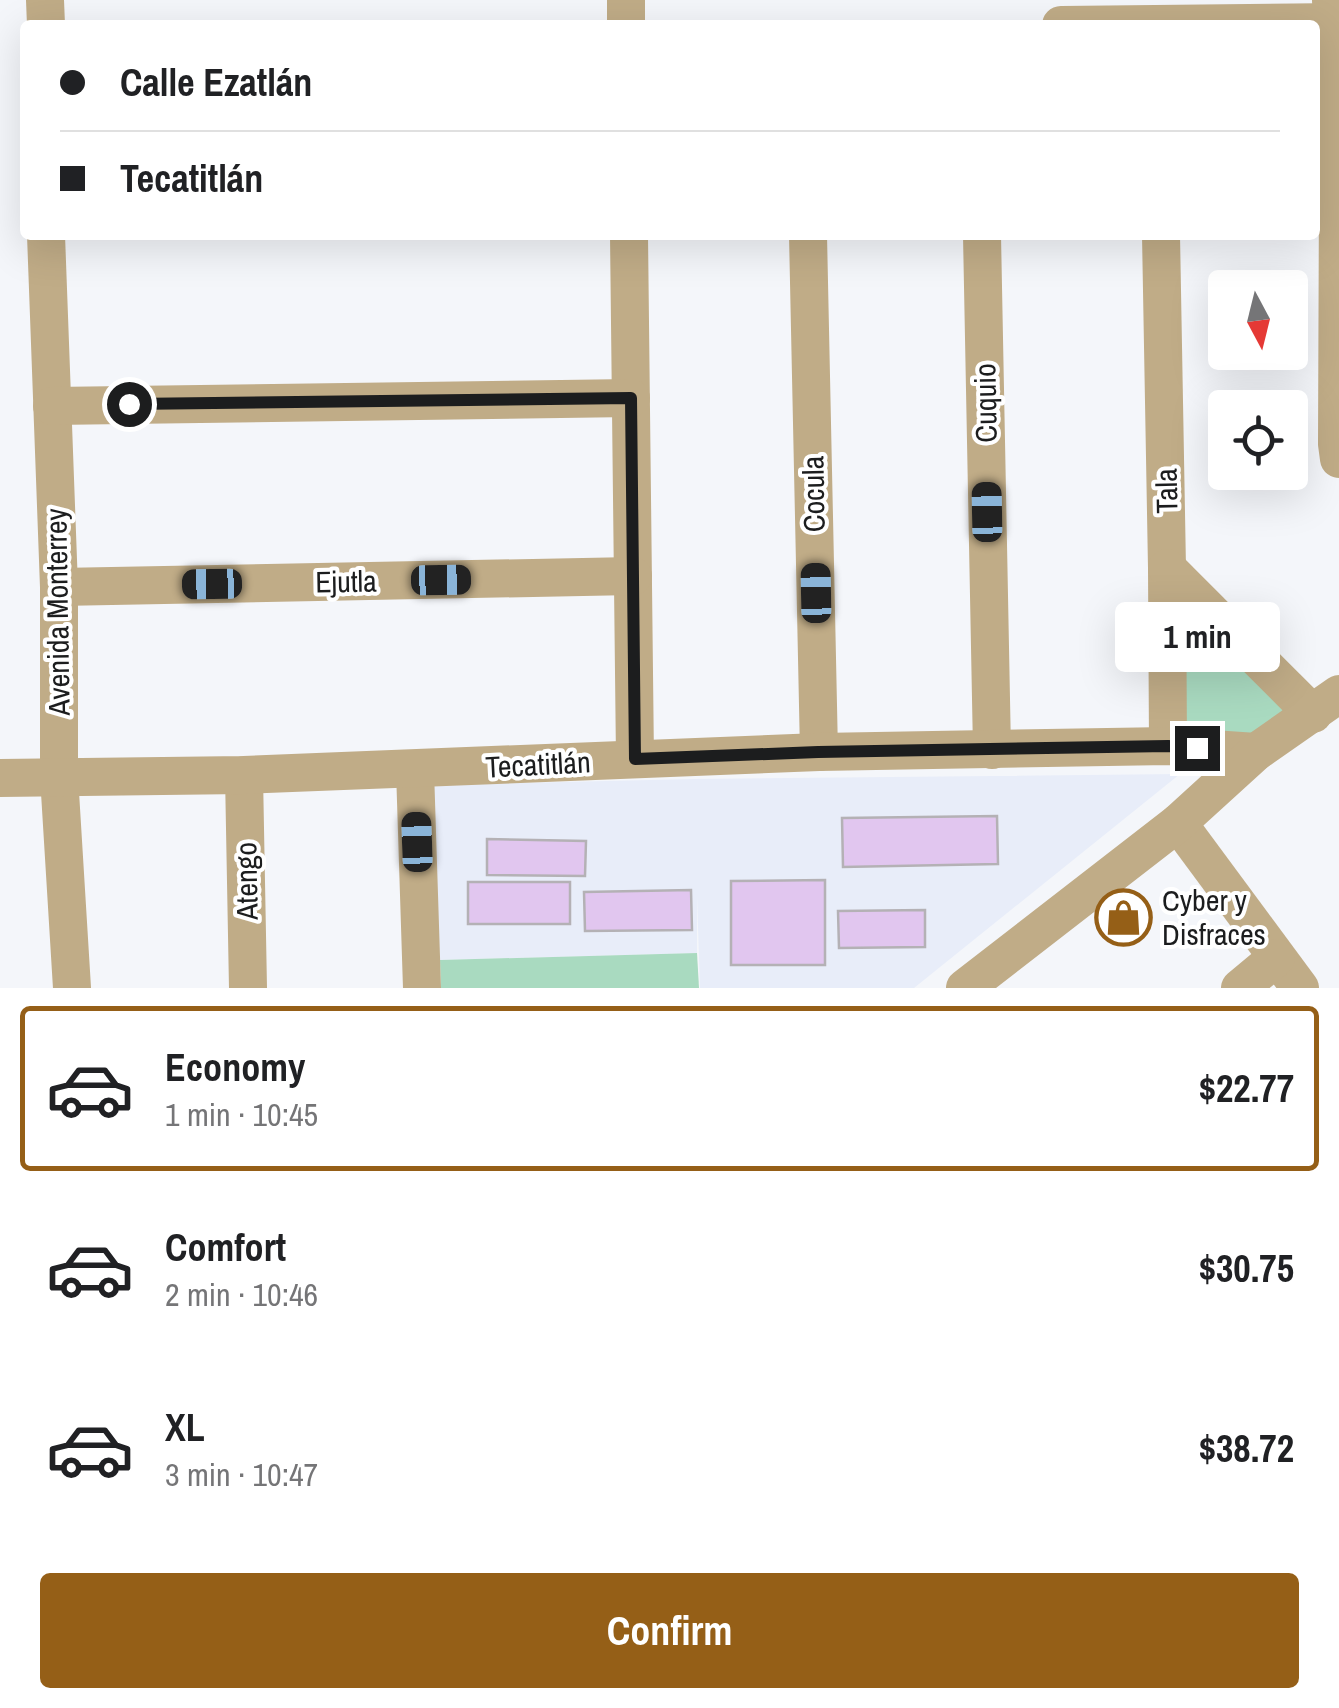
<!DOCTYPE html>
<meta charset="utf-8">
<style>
:root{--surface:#fff;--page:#f6f6f6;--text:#202124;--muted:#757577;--line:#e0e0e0;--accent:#955f17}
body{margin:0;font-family:"Archivo Narrow",sans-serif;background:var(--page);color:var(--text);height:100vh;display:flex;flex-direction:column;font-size:38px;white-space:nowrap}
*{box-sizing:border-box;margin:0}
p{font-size:32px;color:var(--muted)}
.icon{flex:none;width:55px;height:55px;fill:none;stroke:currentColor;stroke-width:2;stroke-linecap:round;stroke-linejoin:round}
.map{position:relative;height:988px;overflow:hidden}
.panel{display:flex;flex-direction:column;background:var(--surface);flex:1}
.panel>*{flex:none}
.guide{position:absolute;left:20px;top:20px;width:1300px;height:220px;border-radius:10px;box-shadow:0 10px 40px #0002;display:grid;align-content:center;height:220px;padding:0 40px;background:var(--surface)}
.needle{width:65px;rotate:173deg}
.fabs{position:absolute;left:1208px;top:270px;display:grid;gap:20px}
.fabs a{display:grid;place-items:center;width:100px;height:100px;border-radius:10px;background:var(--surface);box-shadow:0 10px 40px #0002;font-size:50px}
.end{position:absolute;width:45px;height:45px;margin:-22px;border:12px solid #1c1d1e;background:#fff;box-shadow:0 0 0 5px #fff}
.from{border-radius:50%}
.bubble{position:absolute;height:70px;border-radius:10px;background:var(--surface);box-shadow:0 10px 40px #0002;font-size:32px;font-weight:700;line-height:70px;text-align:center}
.car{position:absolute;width:30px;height:60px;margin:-30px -15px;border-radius:12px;box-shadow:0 0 8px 2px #0007;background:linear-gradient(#222 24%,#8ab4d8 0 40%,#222 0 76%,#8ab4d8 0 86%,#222 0)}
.guide b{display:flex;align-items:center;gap:35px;height:95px;font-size:38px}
.guide b+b{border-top:2px solid var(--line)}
.guide i{width:25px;height:25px;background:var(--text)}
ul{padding:18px 0 0;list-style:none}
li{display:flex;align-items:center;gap:30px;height:165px;margin:0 20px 15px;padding:0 20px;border:5px solid transparent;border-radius:10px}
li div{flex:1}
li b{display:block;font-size:38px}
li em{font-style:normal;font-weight:700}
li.on{border-color:var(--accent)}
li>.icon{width:90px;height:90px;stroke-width:1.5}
.primary-button{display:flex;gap:20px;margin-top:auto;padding:20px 40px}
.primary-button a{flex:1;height:115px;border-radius:10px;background:var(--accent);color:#fff;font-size:40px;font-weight:700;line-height:115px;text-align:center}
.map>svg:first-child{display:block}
.built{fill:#e8edf9}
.green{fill:#a9dac0}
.building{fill:#e1c6ef;stroke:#b4b1b5;stroke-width:2.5}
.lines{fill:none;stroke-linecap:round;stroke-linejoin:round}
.minor{stroke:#c0ac87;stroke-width:38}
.route{stroke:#1c1d1e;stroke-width:12}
.labels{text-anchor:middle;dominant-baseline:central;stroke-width:8;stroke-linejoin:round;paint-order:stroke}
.street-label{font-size:30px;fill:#1c1d1e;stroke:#fff}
.poi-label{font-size:30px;fill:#1c1d1e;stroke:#fff;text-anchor:start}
</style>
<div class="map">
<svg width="1339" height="988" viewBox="0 0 1339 988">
<rect width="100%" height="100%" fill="#f4f6fa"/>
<polygon class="built" points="1180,774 914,988 700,988 697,896 697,953 440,960 431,785 694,779"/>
<g class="green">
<polygon points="1178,597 1287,709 1242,740 1180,736"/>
<polygon points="697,953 699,988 441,988 440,960"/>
</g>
<g class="building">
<polygon points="997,816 998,864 843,867 842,818"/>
<polygon points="487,839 586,841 585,876 487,875"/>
<polygon points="825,880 825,965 731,965 731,881"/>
<rect x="468" y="882" width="102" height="42"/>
<polygon points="691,890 692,930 585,931 584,892"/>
<polygon points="925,910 925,947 839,948 838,911"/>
</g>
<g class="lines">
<g class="minor">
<polyline points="45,0 46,25"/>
<polyline points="626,0 626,25"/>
<polyline points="1331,0 1338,188 1337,444 1339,459"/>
<polyline points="1061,25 1339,22"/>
<polyline points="46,235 59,587 59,776 72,988"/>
<polyline points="629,235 635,759"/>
<polyline points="808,235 819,752"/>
<polyline points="982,235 992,750"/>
<polyline points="1161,235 1167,568 1168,746"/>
<polyline points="52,406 631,398"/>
<polyline points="1167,568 1313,714"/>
<polyline points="59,587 633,576"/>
<polyline points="415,770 422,988"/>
<polyline points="244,775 248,988"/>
<polyline points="0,778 244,775 819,752 1168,746 1256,752"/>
<polyline points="1178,823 1300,988"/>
<polyline points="965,988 1178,823 1256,752 1339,694"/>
<polyline points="1240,988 1276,958"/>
</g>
</g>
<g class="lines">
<polyline class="route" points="129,404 631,398 635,759 818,752 1168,746 1197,748"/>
</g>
<defs>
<symbol id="shop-ring" viewBox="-11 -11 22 22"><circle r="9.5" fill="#fff" stroke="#955f17" stroke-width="1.5"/><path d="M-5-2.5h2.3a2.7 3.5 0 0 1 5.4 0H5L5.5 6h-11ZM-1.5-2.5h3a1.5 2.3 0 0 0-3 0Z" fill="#955f17"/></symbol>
</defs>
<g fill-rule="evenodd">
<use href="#shop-ring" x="1092" y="886" width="63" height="63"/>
</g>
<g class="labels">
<g class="street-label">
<text transform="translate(985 403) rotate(-91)">Cuquio</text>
<text transform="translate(1166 491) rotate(-91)">Tala</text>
<text transform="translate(813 494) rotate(-91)">Cocula</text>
<text transform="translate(346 581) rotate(-1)">Ejutla</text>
<text transform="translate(57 612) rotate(-91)">Avenida Monterrey</text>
<text transform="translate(538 764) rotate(-3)">Tecatitlán</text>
<text transform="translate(246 881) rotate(-91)">Atengo</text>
</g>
<g class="poi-label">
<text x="1162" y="900">Cyber y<tspan x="1162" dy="34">Disfraces</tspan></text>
</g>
</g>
</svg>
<div class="fabs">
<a><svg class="needle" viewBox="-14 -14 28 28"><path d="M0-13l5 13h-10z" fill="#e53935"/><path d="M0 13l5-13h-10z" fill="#757577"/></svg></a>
<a><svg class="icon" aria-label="locate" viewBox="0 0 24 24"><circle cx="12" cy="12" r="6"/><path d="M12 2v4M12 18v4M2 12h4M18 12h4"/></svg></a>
</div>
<i class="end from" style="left:129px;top:404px"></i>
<i class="end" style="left:1197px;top:748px"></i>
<div class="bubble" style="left:1115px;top:602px;width:165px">1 min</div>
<i class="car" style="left:987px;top:512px;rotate:359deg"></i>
<i class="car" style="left:441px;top:580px;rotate:89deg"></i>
<i class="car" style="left:212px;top:584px;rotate:269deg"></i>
<i class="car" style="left:816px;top:593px;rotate:359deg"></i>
<i class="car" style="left:417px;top:842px;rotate:358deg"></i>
<div class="guide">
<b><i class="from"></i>Calle Ezatlán</b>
<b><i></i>Tecatitlán</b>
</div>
</div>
<section class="panel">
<ul>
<li class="on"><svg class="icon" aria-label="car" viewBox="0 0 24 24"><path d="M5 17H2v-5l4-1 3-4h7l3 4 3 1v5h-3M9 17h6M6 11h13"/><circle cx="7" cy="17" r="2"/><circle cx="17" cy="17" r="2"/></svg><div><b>Economy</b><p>1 min · 10:45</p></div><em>$22.77</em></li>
<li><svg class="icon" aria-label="car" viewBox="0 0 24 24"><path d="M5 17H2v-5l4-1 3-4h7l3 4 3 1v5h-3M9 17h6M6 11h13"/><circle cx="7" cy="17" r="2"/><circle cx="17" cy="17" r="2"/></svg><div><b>Comfort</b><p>2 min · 10:46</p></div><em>$30.75</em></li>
<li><svg class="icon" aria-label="car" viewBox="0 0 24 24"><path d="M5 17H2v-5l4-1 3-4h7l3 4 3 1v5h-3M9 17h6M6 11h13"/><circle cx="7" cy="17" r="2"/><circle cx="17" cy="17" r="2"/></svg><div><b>XL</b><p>3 min · 10:47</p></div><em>$38.72</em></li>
</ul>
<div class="primary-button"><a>Confirm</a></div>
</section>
